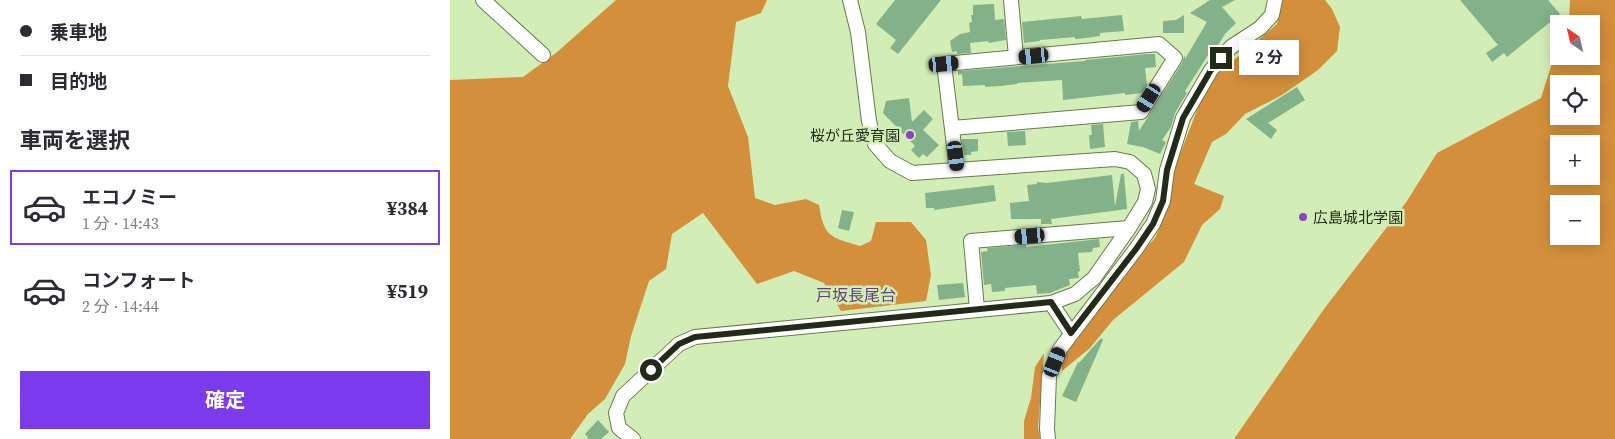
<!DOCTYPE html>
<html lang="ja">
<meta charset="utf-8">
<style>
:root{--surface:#fff;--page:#f2f2f3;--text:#2b2b33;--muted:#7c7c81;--line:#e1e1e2;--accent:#7c3aed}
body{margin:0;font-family:"Source Serif 4","Noto Sans JP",serif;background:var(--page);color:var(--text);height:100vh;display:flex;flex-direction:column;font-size:19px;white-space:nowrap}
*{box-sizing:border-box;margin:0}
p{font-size:16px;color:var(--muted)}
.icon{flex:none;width:28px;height:28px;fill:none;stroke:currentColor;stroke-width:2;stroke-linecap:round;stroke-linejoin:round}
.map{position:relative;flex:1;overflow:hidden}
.side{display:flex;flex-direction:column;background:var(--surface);width:450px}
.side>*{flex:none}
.banner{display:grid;align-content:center;height:110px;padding:0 20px;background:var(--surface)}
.needle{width:32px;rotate:326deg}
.controls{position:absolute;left:1100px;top:15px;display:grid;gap:10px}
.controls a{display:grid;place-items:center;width:50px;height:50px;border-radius:0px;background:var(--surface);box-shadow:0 2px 12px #0003;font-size:25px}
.end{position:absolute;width:22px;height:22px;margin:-11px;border:6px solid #222b17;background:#fff;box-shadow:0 0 0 2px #fff}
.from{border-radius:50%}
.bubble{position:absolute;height:35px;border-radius:0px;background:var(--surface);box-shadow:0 2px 12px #0003;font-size:16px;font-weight:700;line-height:35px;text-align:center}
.car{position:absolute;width:15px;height:30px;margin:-15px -8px;border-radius:6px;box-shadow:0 0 4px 1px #0007;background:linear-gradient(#222 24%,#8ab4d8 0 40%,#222 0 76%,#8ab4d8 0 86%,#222 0)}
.banner b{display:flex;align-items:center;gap:18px;height:48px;font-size:19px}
.banner b+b{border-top:1px solid var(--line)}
.banner i{width:12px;height:12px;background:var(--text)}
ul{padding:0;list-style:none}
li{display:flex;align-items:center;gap:15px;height:75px;margin:0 10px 8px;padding:0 10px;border:2px solid transparent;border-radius:0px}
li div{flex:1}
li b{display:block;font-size:19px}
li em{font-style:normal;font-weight:700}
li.current{border-color:var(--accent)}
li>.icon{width:45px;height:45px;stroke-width:1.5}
h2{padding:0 20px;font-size:22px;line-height:60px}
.button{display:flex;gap:10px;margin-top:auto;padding:10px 20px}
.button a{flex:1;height:58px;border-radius:0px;background:var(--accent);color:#fff;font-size:20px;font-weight:700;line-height:58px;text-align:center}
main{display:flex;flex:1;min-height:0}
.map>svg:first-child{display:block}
.forest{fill:#d38f3b;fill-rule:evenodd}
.building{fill:#83b18a}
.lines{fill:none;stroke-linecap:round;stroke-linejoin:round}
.street-casing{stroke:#667c4b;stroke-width:16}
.street{stroke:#fff;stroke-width:14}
.route{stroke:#222b17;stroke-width:6}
.poi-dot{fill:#8a46ba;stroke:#d3edb7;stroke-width:2}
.labels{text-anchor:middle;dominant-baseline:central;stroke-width:5;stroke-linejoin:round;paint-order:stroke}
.poi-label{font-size:15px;fill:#222b17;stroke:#d3edb7;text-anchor:end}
.neighbourhood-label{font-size:16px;fill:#603f7a;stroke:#d3edb7}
</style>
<main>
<section class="side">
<div class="banner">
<b><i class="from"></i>乗車地</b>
<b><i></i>目的地</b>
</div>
<h2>車両を選択</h2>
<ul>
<li class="current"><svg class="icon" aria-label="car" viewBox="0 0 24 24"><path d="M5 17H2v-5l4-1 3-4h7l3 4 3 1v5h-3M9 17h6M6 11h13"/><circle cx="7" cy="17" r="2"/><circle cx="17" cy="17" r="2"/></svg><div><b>エコノミー</b><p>1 分 · 14:43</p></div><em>¥384</em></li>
<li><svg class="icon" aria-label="car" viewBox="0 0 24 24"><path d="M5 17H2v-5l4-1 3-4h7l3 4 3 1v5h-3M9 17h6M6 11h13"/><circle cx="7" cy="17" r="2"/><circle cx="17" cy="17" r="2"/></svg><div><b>コンフォート</b><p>2 分 · 14:44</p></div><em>¥519</em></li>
</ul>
<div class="button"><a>確定</a></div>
</section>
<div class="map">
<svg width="1165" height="439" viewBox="0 0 1165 439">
<rect width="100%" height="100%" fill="#d3edb7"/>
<g class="forest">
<path d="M166,0H317L311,13L286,22L278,86L298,137L305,198L325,205L356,199L369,205C374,238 381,237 410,246L421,241L426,222H461L476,240L481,275L476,301L391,311L374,283L344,271L307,284L253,213L222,234L216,269L199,281L181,336L175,364L155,399L138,414L120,439H0V80L73,77L106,53Z"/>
<polygon points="833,0 875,0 882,9 890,27 887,51 868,70 832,95 795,114 776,134 762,142 744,184 774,196 770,209 752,225 734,262 663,320 640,348 612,371 612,362 620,343 673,273 705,238 717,211 723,172 751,100 766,73 796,51 827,24"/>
<path d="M1120,0H1165V439H784L874,309L957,201L987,153L1091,98L1109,41V56H1141V24H1117L1119,19ZM1109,84H1141V116H1109ZM1109,144H1141V176H1109ZM1109,204H1141V236H1109Z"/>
<polygon points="594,353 588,427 590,439 574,439 574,421 581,398 585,367"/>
</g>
<g class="building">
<polygon points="445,0 491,0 448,54 440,48 446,40 426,24"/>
<polygon points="760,0 785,0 772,7 786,23 775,34 767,47 764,46 735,91 737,93 725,113 721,127 712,140 716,142 710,154 693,147 677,144 681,122 688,121 689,131 732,63 734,57 735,55 735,59 757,22 740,13"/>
<polygon points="1010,0 1098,0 1110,14 1057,57 1054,53 1042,62 1036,53 1048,45"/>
<polygon points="544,4 545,20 554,19 556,40 539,43 538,41 520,43 521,53 507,54 507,51 502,52 500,41 510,34 520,32 519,23 522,22 521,15 523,15 523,5"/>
<polygon points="672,15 674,31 650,33 650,36 636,38 625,39 625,37 590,40 590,41 574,43 572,22 612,18 631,16 632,19"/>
<polygon points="734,15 734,33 713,33 713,21 726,20"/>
<polygon points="698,54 705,54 706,67 695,68 697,86 692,93 675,95 675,93 613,100 612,80 567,83 567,84 551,86 535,87 535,85 513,86 512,74 508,75 508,71 635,61 635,60"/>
<polygon points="847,87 855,100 818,123 827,130 821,139 796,119"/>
<polygon points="459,98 462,122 474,110 483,119 473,130 489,145 477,157 473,154 469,158 461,150 465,146 433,113 436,101"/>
<polygon points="653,124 655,147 640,149 639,135 642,135 641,125"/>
<polygon points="575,131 576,145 558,146 557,132"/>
<polygon points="512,139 528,139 528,151 521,152 521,155 514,155"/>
<polygon points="671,174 674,174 677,209 601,219 602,224 591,224 591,219 561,219 560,203 579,201 577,185 587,184 587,182 597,183 662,175 665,206"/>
<polygon points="544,185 546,201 484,210 484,208 476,208 475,193"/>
<polygon points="392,210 404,212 399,231 388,228"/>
<polygon points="649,239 650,247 643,248 642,252 628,253 630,271 628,272 629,278 619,279 620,285 600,293 587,294 586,285 555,288 555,291 542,292 541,284 534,285 531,252 538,251 537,248 576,245 576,247"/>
<polygon points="513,283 515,297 489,300 487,285"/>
<polygon points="651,338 653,340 626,402 612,396 628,362 629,363"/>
<polygon points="148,420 159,432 151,439 139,439 135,434"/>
</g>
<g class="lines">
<defs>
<g id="street">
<polyline points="33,0 93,55"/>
<polyline points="561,0 566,57"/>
<polyline points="502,128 691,112 725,58 709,44 494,64 507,170"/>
<polyline points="601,303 621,333"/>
<polyline points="527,309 521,241 679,228"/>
<polyline points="183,439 169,428 166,413 173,396 229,344 245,337 601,303 625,294 644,278 679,228 695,202 698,189 694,174 680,162 665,159 462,173 440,161 425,144 419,121 408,32 400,0"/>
<polyline points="598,439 597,429 599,376 610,349 686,249 703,224 713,201 717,170 733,118 761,70 781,47 810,28 822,15 825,0"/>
</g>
</defs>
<use href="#street" class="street-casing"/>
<use href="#street" class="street"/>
</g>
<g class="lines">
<polyline class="route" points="201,370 229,344 245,337 601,302 621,333 686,249 703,224 713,201 717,170 733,118 761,70 771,58"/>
</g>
<g class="poi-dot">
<circle cx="460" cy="135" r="5"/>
<circle cx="853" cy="217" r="5"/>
</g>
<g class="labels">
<g class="poi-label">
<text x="450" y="135">桜が丘愛育園</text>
<text x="863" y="217" text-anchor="start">広島城北学園</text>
</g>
<g class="neighbourhood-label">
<text x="406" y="295">戸坂長尾台</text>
</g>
</g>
</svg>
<div class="controls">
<a><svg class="needle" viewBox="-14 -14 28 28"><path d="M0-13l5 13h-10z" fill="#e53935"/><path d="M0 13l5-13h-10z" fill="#7c7c81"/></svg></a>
<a><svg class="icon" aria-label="locate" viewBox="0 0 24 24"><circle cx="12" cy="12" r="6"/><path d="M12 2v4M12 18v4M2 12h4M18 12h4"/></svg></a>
<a>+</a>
<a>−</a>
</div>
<i class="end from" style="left:201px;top:370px"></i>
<i class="end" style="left:771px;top:58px"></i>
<div class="bubble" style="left:789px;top:40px;width:60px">2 分</div>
<i class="car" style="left:584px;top:56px;rotate:264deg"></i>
<i class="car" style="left:494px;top:64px;rotate:85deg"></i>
<i class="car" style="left:699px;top:98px;rotate:212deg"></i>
<i class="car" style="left:506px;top:156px;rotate:173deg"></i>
<i class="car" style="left:580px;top:236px;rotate:265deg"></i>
<i class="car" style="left:605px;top:362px;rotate:22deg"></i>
</div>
</main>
